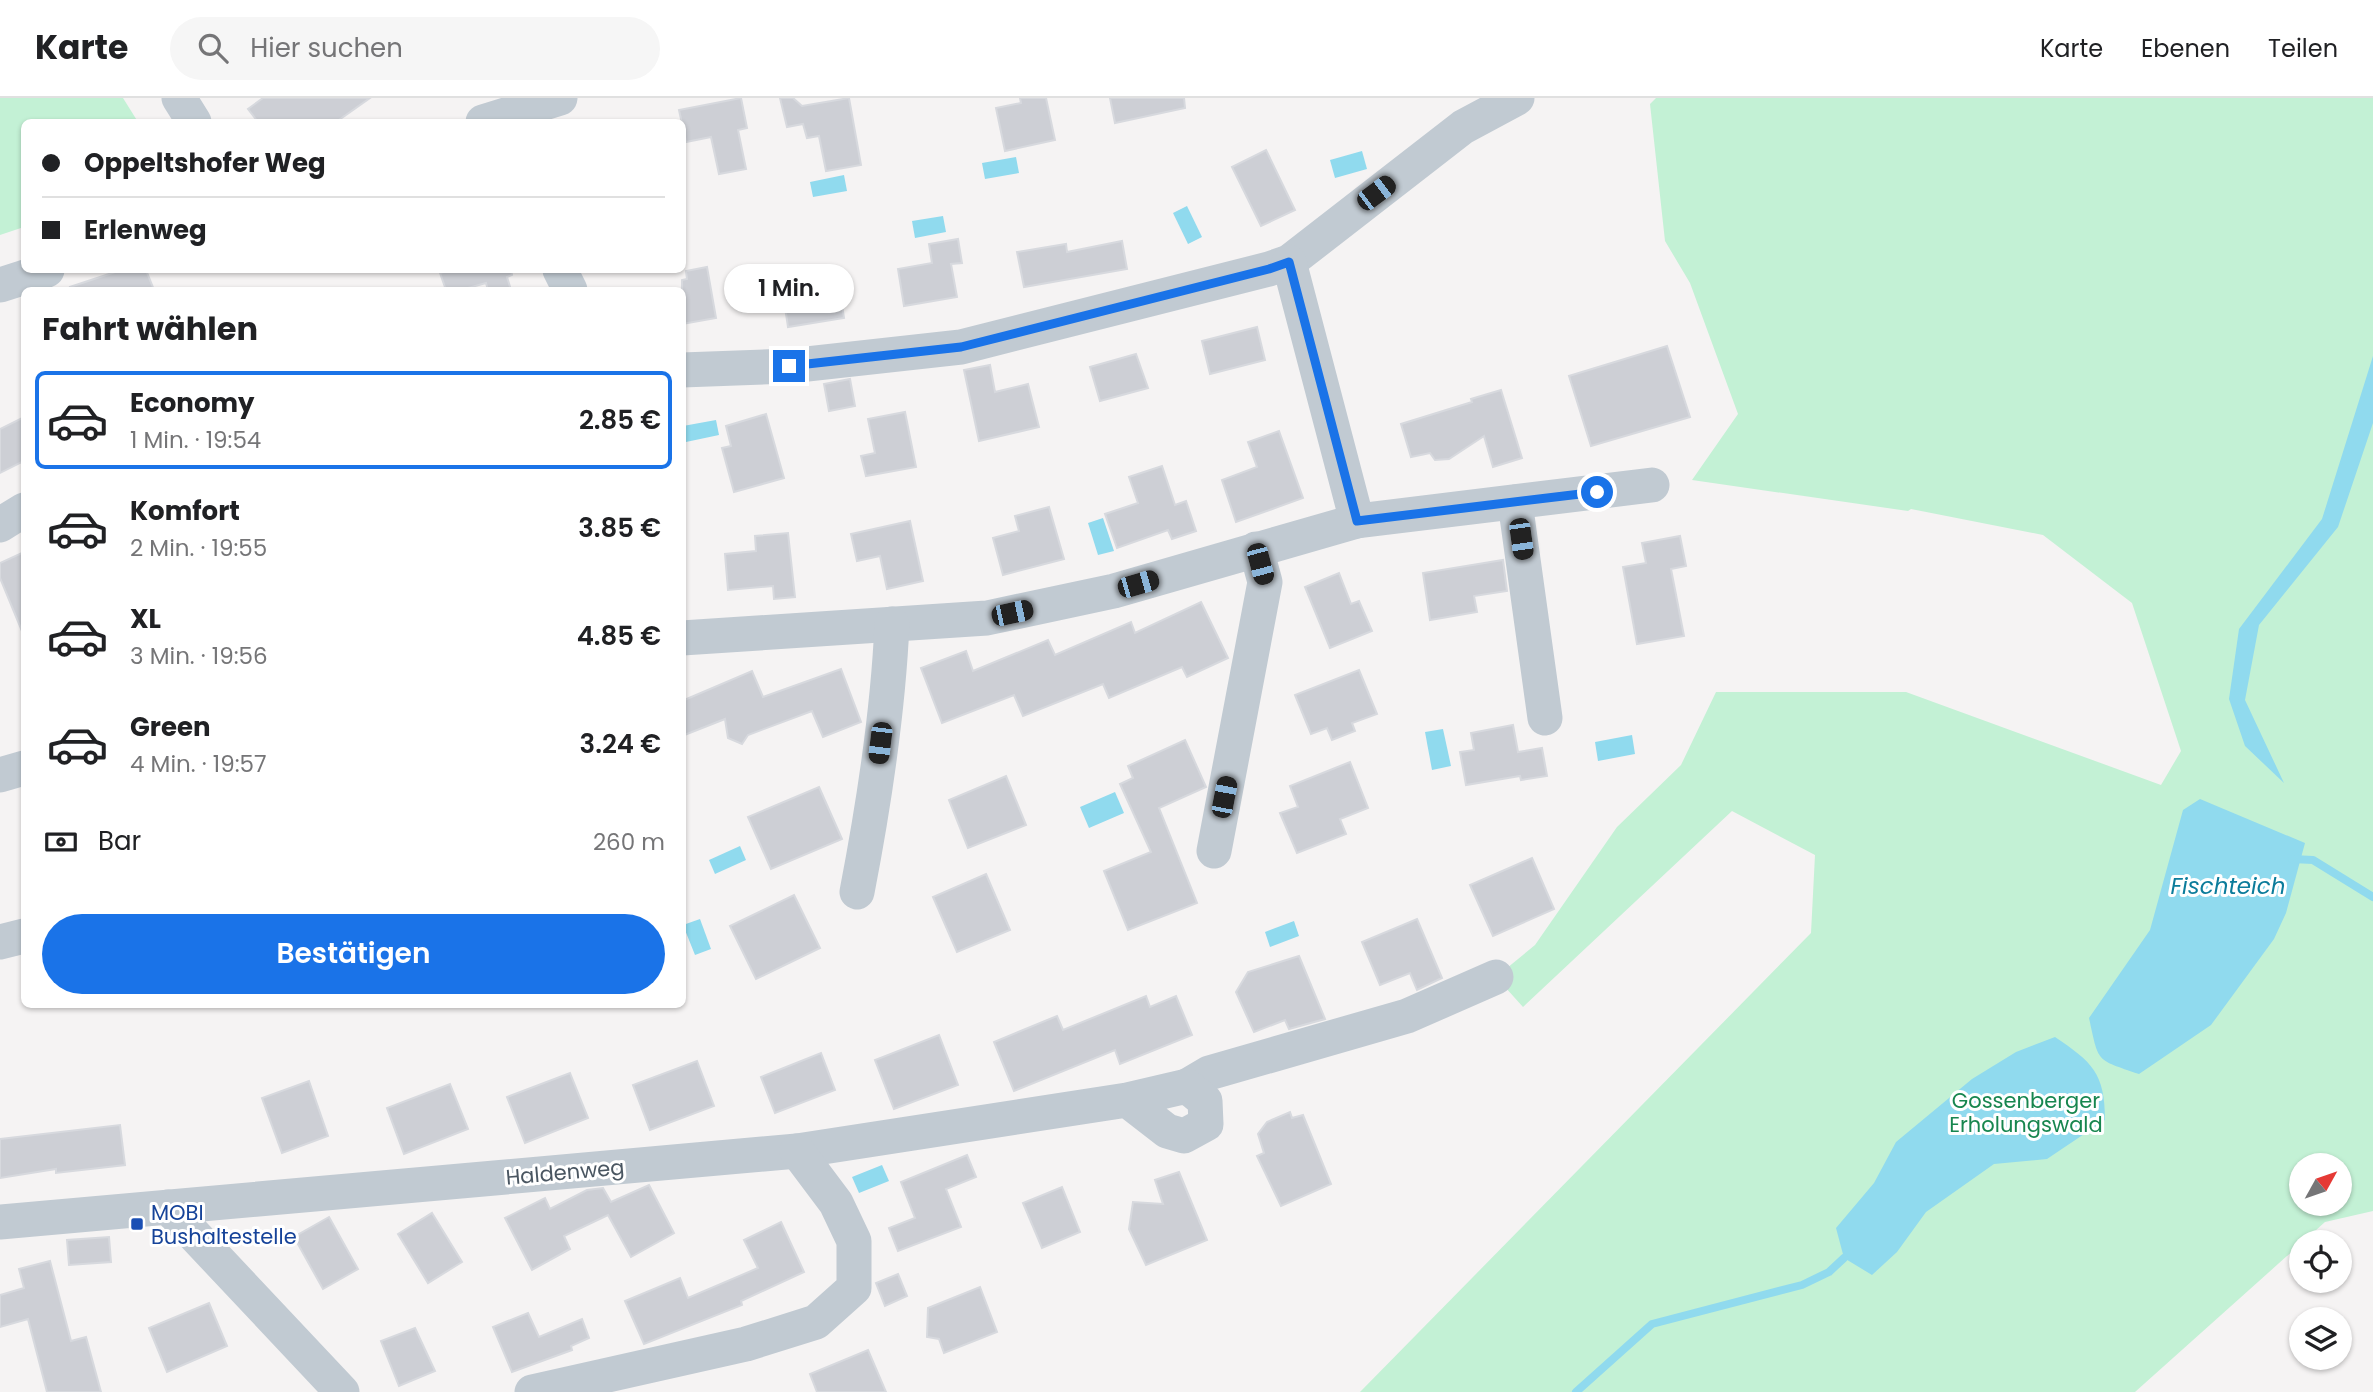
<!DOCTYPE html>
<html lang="de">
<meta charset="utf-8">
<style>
:root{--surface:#fff;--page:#f6f6f6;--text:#202124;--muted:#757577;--line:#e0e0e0;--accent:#1a73e8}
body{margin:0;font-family:Poppins,sans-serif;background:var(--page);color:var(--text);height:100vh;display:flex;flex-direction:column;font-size:26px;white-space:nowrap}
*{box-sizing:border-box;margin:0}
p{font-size:23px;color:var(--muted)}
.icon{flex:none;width:38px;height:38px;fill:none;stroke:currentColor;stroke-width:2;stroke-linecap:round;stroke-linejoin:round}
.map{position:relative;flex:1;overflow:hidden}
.details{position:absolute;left:21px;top:189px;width:665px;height:721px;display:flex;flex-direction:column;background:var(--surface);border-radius:10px;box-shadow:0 2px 5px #0004}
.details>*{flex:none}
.top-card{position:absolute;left:21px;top:21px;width:665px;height:154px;border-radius:10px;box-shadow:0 2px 5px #0004;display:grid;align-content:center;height:154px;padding:0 21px;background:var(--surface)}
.needle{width:46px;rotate:50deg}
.controls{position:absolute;left:2289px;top:1055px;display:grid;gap:14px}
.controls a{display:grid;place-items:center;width:63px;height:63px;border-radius:50%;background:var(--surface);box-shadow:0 2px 5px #0004;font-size:35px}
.end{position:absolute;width:32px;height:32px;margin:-16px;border:9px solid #1a73e8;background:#fff;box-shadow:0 0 0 4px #fff}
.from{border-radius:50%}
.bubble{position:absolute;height:49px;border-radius:24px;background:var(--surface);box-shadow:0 2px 5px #0004;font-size:23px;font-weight:600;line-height:49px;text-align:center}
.car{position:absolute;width:21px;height:42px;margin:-21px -10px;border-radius:9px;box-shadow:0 0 5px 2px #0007;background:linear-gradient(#222 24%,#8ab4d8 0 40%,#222 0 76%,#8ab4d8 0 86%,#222 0)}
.top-card b{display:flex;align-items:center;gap:24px;height:66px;font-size:26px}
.top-card b+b{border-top:2px solid var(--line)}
.top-card i{width:18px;height:18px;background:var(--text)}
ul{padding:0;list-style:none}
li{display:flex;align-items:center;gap:21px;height:98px;margin:0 14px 10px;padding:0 7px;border:4px solid transparent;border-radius:10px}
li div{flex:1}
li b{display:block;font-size:26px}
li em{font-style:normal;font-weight:600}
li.active{border-color:var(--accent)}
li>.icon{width:63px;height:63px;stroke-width:1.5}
h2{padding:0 21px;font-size:32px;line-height:84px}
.pay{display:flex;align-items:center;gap:18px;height:77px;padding:0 21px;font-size:26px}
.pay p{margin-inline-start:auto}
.primary-button{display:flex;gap:14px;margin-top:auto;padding:14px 21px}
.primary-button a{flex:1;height:80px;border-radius:42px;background:var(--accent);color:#fff;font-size:28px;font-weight:600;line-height:80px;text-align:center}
header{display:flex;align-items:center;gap:42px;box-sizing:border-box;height:98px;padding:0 35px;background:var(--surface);border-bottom:2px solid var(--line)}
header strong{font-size:33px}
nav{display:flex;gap:38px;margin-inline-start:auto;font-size:24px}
.search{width:490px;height:63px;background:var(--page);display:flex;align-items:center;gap:18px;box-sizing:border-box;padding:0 24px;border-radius:38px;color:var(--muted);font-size:26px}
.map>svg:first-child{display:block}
.green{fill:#c3f1d5;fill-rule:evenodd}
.water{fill:#90daee}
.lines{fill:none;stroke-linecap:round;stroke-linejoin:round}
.stream{stroke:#90daee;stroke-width:8}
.building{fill:#cdcfd5;stroke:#d7d9de;stroke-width:2}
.minor{stroke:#c1cad2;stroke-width:35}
.route{stroke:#1a73e8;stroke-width:9}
.transit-dot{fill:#1a4fb4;stroke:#fff;stroke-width:2.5}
.labels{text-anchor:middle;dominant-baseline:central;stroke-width:6;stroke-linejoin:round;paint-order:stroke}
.park-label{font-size:21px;fill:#17864f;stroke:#fff}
.street-label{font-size:21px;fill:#4a5661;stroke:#fff}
.transit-label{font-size:21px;fill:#164399;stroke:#fff;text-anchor:start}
.water-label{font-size:23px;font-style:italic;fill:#0c7c9b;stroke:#fff}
</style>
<header>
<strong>Karte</strong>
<div class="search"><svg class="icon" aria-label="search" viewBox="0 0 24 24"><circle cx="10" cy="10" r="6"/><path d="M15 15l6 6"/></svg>Hier suchen</div>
<nav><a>Karte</a><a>Ebenen</a><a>Teilen</a></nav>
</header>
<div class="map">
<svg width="2373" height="1294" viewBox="0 0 2373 1294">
<rect width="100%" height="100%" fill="#f5f3f3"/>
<g class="green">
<polygon points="0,0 123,0 138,24 24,24 24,129 0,137"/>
<path d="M1656,0H2373V1113L2325,1124L2135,1294H1360L1811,835L1815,757L1732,713L1523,909L1496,879L1535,847L1617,729L1681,667L1716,594H1906L2161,687L2181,653L2132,505L2043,437L1911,411L1908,413L1692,382L1738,316L1690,185L1665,143L1650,6ZM2301,1068H2340V1106H2301Z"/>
</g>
<g class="water">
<polygon points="1362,53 1367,71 1335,80 1330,62"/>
<polygon points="1016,59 1019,75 985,81 982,65"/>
<polygon points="844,77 847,93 813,99 810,84"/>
<polygon points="1187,108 1202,139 1188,146 1173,115"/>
<polygon points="943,118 946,134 915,140 912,123"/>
<polygon points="2373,258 2373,325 2338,429 2259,527 2245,602 2284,685 2245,648 2229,601 2239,531 2322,421"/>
<polygon points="716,322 719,337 686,344 683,328"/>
<polygon points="1103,420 1114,453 1098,457 1088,425"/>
<polygon points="1443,631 1451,668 1432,672 1425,634"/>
<polygon points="1632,637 1635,656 1598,663 1595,644"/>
<polygon points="1115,694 1124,715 1089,730 1080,709"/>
<path d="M2200,701L2305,745L2286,815L2274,841L2211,927L2139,976C2095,961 2099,965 2089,920L2150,832L2183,712Z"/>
<polygon points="740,748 746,762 715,776 709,762"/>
<polygon points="700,821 711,851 695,857 683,827"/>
<polygon points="1294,823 1299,838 1270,849 1265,834"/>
<path d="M2055,939C2092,964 2105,975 2105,1022L2047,1061L1994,1066L1926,1114L1897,1154L1872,1177L1844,1160L1836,1130L1874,1085L1896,1044L1972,981L2016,954Z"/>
<polygon points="882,1067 889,1083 859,1095 852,1079"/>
</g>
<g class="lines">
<g class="stream">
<polyline points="2292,761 2313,762 2373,799"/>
<polyline points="1576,1294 1652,1226 1802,1187 1829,1174 1844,1160"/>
</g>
</g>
<g class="building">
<polygon points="263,0 370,0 336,24 258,24 248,11"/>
<polygon points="741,0 747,30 738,32 746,71 719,76 711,39 686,44 679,12"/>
<polygon points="780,0 793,0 802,8 849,0 861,67 826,73 819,38 807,40 803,26 787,29"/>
<polygon points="1020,0 1046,0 1055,42 1005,53 996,10 1021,5"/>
<polygon points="1110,0 1184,0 1185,10 1115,25"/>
<polygon points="1266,52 1295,112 1261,128 1232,69"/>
<polygon points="958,141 962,165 951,166 957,199 904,208 898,171 932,165 929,146"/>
<polygon points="1122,143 1127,171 1024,189 1017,154 1066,146 1067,154"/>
<polygon points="707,169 716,220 682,226 682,182 687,181 686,173"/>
<polygon points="121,172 146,172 154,192 71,192 70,189"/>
<polygon points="452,172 511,172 512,177 507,179 511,192 488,192 486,185 461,192 446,192 440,175"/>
<polygon points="838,181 844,220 788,229 782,189"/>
<polygon points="1257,229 1265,262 1210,276 1202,243"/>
<polygon points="1667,248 1690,319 1591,348 1569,278"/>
<polygon points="1136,256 1148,290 1100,303 1090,269"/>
<polygon points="990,267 995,294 1028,286 1039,329 979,343 964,272"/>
<polygon points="850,281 855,308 829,313 824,286"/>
<polygon points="1501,292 1522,360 1493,369 1484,338 1449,361 1435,362 1430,355 1411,359 1401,326 1472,304 1471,301"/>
<polygon points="905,314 916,369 866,378 861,358 875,355 868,321"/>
<polygon points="766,316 784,380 734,394 722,350 731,348 726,328"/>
<polygon points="24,319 24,363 0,375 0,331"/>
<polygon points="1279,333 1303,400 1236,424 1222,382 1257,369 1248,344"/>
<polygon points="1162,368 1175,407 1186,403 1196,433 1172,441 1168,432 1117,450 1105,416 1138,405 1129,379"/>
<polygon points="1049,409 1064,461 1003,477 993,440 1019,433 1015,418"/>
<polygon points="910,423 923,483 887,491 880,458 857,463 851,436"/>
<polygon points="788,435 795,499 774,501 773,488 728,492 725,456 756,453 755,438"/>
<polygon points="1680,438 1686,468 1671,471 1684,538 1637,546 1623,469 1646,465 1642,445"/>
<polygon points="24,454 24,538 0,480 0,465"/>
<polygon points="1503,462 1507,493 1474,498 1477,514 1430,522 1423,475"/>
<polygon points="1339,475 1351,506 1359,503 1372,533 1330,550 1305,489"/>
<polygon points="1201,504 1228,560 1187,579 1182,569 1109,600 1103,586 1023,618 1014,597 942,625 921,570 966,553 973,573 1048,542 1055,557 1131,524 1135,535"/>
<polygon points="841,571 861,624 823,639 812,613 748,637 742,646 728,640 725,621 682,638 682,603 752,573 763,599"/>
<polygon points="1359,572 1377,616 1352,625 1355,633 1332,642 1327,630 1311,636 1295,597"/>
<polygon points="1513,627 1518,654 1542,650 1547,678 1521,682 1520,678 1466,687 1460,654 1474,652 1471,635"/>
<polygon points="1185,642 1206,689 1159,710 1197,805 1128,832 1104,773 1151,754 1120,686 1133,680 1128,668"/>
<polygon points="1350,664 1368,710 1340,721 1346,736 1297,755 1280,715 1298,709 1290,688"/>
<polygon points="1006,678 1026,727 968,750 949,702"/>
<polygon points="819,689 842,741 771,771 748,719"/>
<polygon points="1532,760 1554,811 1493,838 1470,787"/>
<polygon points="986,776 1010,832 957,854 933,799"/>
<polygon points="794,797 820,850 756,881 730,828"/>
<polygon points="1417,821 1442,880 1417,892 1410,875 1380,887 1362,844"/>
<polygon points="1299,858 1325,921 1289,931 1285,922 1254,934 1236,894 1248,874"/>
<polygon points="1146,898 1150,909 1176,898 1192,937 1120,966 1115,952 1014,993 994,944 1057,918 1063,932"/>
<polygon points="939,937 958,987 894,1011 875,962"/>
<polygon points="821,955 835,992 775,1015 761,979"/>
<polygon points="697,963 714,1008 650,1032 633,987"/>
<polygon points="570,975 588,1020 525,1045 507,999"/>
<polygon points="309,983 328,1038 282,1055 262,1000"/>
<polygon points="450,986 468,1031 404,1056 387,1010"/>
<polygon points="1290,1014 1292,1020 1303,1017 1331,1086 1281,1108 1257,1058 1264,1055 1258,1036 1267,1024"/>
<polygon points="120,1027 125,1067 56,1075 56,1071 0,1080 0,1041"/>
<polygon points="967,1057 976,1079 946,1091 961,1129 898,1153 889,1130 915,1120 901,1084"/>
<polygon points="1179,1074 1207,1142 1146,1167 1129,1131 1133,1104 1163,1106 1155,1082"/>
<polygon points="649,1087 674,1135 631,1159 608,1117 564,1138 570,1151 532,1172 505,1120 545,1100 550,1111 587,1092 603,1090 611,1104"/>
<polygon points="1062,1089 1080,1134 1042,1150 1023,1105"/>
<polygon points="432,1115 462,1164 428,1185 398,1136"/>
<polygon points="329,1119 358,1171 323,1191 294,1139"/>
<polygon points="781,1124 804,1174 741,1203 742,1207 644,1246 625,1203 680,1180 688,1200 758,1170 744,1142"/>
<polygon points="109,1139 111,1164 69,1167 67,1142"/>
<polygon points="50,1163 71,1243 86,1239 101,1294 47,1294 28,1221 0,1229 0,1197 24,1190 19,1171"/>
<polygon points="898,1176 907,1198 885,1208 876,1185"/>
<polygon points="980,1189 997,1234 944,1255 939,1241 927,1239 928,1210"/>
<polygon points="209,1205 227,1248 167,1274 149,1230"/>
<polygon points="528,1215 539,1239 582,1221 589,1240 571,1248 572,1252 512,1274 493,1229"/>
<polygon points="415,1230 435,1273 399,1288 381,1243"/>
<polygon points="868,1252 886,1294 817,1294 810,1276"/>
</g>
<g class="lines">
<g class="minor">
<polyline points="179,0 194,24"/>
<polyline points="483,24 560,0"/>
<polyline points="560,172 570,192"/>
<polyline points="0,187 47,172"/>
<polyline points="682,272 789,268 961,249 1269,171 1289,164 1463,29 1517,0"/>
<polyline points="1515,404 1545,620"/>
<polyline points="1357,423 1652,387"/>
<polyline points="0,427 24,412"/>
<polyline points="682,540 987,520 1114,493 1357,423 1289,164"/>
<polyline points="0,677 24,670"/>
<polyline points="1214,753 1265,484 1256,451"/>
<path d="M857,794C874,706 888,615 892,526"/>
<polyline points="0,844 24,838"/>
<polyline points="1187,988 1209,975 1407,918 1496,879"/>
<polyline points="168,1109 342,1294"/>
<polyline points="0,1124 797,1053 1127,1002 1187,988 1205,1003 1206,1026 1184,1038 1167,1033 1127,1002"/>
<polyline points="532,1294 746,1246 816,1224 854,1190 854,1143 836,1105 797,1053"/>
</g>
</g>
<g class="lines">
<polyline class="route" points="789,268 961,249 1269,171 1289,164 1357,423 1597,394"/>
</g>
<rect class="transit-dot" x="130" y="1119" width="14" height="14" rx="3.5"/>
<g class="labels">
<g class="park-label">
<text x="2026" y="1002">Gossenberger<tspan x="2026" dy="24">Erholungswald</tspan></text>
</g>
<g class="street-label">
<text transform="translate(565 1074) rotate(-5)">Haldenweg</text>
</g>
<g class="transit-label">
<text x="151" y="1114">MOBI<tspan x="151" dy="24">Bushaltestelle</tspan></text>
</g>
<g class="water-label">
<text x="2228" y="788">Fischteich</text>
</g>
</g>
</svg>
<div class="controls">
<a><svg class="needle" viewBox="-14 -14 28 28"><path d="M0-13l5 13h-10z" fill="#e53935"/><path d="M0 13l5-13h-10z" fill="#757577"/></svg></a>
<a><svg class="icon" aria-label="locate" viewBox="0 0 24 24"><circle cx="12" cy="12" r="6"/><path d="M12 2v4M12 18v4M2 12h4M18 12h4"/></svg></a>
<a><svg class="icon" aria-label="layers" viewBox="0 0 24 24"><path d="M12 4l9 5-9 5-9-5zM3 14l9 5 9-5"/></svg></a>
</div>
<i class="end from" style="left:1597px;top:394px"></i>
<i class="end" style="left:789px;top:268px"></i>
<div class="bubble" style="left:724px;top:166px;width:130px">1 Min.</div>
<i class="car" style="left:1376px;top:95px;rotate:53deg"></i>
<i class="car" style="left:1521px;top:441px;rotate:172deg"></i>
<i class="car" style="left:1260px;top:466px;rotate:165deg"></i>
<i class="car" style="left:1138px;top:486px;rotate:74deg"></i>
<i class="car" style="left:1012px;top:515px;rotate:78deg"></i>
<i class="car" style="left:880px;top:645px;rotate:187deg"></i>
<i class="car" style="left:1224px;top:699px;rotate:11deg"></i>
<div class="top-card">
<b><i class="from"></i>Oppeltshofer Weg</b>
<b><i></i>Erlenweg</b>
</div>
<section class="details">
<h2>Fahrt wählen</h2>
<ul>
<li class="active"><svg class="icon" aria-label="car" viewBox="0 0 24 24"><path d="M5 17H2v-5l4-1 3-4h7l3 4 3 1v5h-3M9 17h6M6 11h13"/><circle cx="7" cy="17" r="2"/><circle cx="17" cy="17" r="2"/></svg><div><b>Economy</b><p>1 Min. · 19:54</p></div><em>2.85 €</em></li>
<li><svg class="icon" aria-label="car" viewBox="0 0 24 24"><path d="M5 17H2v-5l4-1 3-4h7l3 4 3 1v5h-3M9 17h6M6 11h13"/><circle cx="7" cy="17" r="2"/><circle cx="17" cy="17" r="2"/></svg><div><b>Komfort</b><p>2 Min. · 19:55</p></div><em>3.85 €</em></li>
<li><svg class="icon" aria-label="car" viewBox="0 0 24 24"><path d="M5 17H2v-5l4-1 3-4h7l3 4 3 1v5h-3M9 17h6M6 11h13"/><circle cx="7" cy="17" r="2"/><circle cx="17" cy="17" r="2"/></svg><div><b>XL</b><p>3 Min. · 19:56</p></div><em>4.85 €</em></li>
<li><svg class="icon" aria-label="car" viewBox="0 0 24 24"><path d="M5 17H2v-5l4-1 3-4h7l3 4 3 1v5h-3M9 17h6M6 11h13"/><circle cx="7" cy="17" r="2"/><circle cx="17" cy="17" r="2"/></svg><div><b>Green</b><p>4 Min. · 19:57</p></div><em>3.24 €</em></li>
</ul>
<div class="pay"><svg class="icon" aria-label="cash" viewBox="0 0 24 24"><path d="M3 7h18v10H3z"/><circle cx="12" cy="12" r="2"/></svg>Bar<p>260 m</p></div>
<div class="primary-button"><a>Bestätigen</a></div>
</section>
</div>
